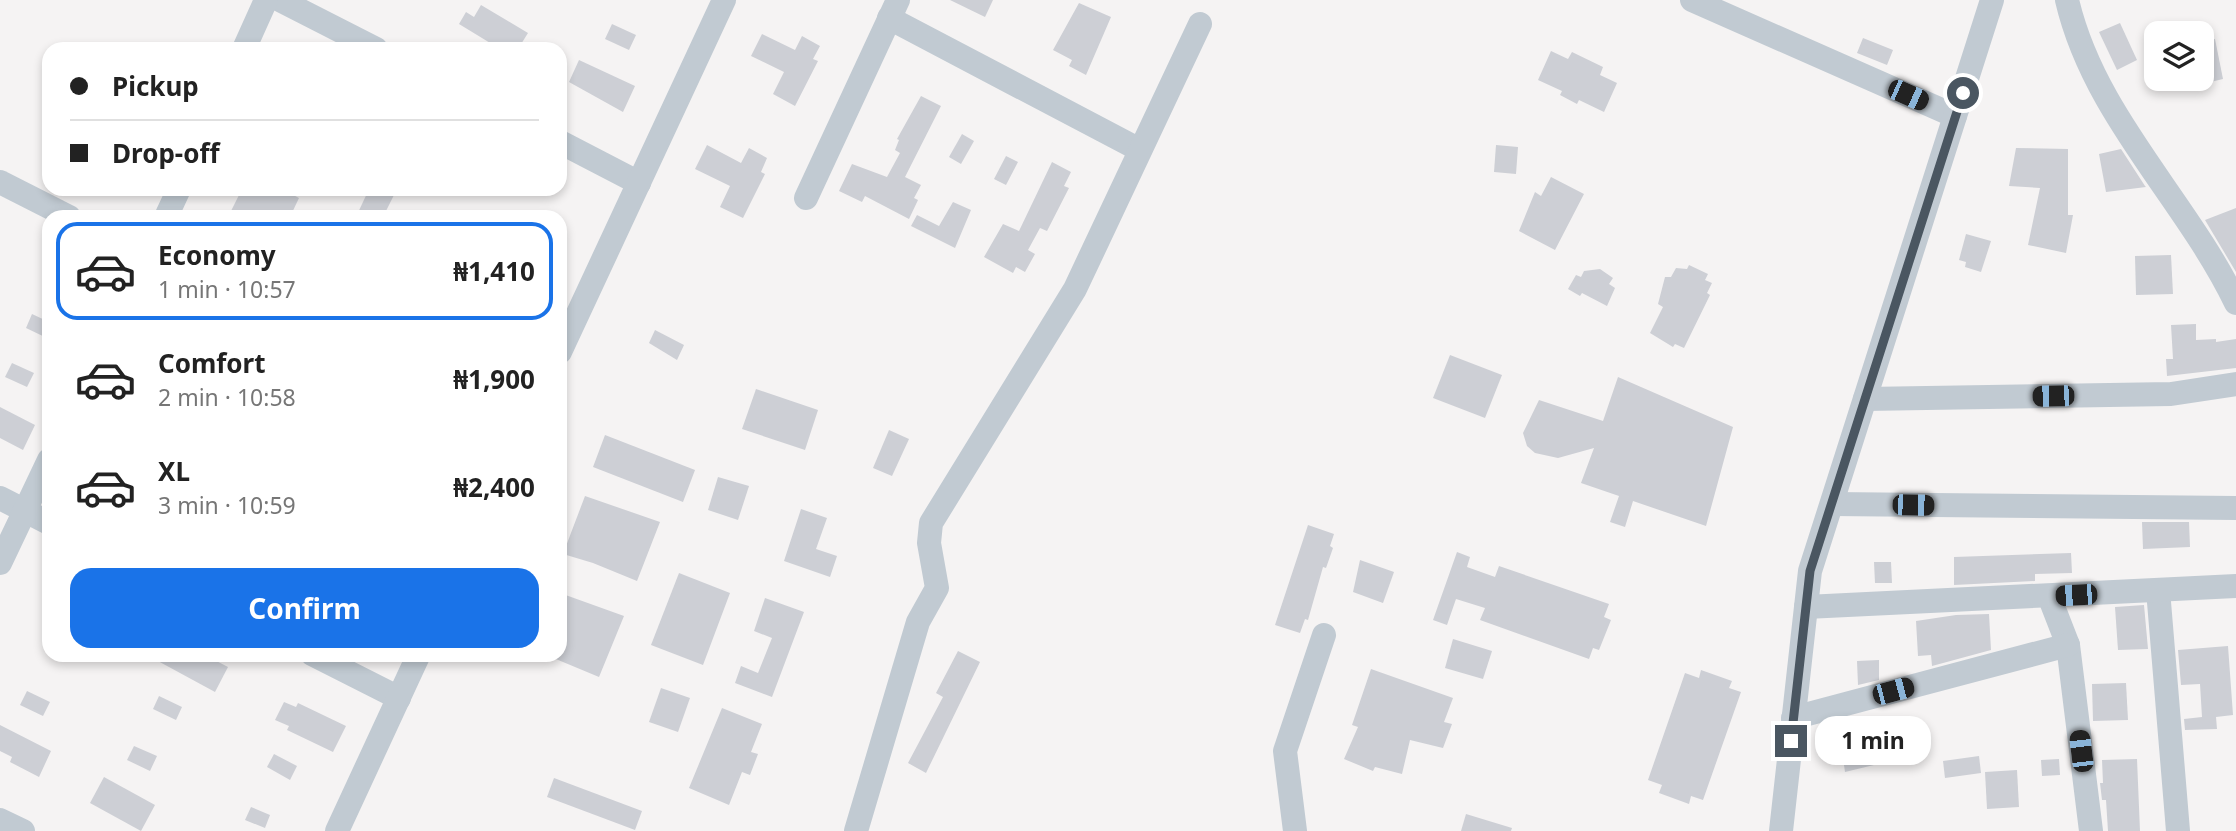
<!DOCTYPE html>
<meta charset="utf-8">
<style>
:root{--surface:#fff;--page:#f6f6f6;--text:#222;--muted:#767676;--line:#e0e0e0;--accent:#1a73e8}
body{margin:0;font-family:"Noto Sans",sans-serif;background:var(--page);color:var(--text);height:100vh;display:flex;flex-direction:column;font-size:26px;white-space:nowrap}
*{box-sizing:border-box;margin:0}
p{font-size:23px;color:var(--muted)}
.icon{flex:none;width:38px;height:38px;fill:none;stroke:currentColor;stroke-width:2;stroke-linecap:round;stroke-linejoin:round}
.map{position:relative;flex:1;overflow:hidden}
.drawer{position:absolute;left:42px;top:210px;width:525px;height:452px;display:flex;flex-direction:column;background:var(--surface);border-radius:21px;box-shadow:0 4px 10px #0003}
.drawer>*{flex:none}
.banner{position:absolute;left:42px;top:42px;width:525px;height:154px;border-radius:21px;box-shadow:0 4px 10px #0003;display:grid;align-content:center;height:154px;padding:0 28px;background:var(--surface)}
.tools{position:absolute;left:2144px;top:21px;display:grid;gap:14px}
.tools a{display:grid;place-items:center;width:70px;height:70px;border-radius:14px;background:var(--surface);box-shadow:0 4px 10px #0003;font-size:35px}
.end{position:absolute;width:32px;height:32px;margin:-16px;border:9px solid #4a5661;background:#fff;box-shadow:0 0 0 4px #fff}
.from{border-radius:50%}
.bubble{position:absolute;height:49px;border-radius:21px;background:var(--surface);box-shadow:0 4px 10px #0003;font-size:23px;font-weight:700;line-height:49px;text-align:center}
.car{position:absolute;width:21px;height:42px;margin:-21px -10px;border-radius:9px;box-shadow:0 0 5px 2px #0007;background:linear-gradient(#222 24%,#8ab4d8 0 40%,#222 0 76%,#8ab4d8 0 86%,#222 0)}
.banner b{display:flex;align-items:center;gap:24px;height:66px;font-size:26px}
.banner b+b{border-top:2px solid var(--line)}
.banner i{width:18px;height:18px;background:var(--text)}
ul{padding:12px 0 0;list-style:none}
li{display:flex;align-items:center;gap:21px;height:98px;margin:0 14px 10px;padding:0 14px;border:4px solid transparent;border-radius:21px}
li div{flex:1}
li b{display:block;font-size:26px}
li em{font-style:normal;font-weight:700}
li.current{border-color:var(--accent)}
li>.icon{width:63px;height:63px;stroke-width:1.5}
.primary-button{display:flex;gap:14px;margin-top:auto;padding:14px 28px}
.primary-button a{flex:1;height:80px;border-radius:21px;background:var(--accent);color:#fff;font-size:28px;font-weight:700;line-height:80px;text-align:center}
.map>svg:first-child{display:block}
.building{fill:#cdcfd5}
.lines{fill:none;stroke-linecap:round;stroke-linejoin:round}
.minor{stroke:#c1cad2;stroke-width:24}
.route{stroke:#4a5661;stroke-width:9}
</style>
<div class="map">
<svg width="2236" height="831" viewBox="0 0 2236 831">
<rect width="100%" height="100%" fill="#f5f3f3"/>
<g class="building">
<polygon points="950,0 993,0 985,17"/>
<polygon points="1079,3 1111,17 1086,75 1069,66 1072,60 1053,50"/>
<polygon points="481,5 528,33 518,49 500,49 459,24 466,12 474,17"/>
<polygon points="2120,23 2137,60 2117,70 2099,32"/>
<polygon points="612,24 636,35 629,50 605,39"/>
<polygon points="762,34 795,50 802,36 820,46 813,59 818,61 795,106 773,94 784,72 751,56"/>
<polygon points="1863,38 1893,50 1887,65 1857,53"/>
<polygon points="2215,39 2223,79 2202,84 2202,42"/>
<polygon points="1551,51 1568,59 1572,52 1603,67 1600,75 1617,83 1604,112 1579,100 1577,104 1560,95 1562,91 1538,80"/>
<polygon points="579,60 635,86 623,112 569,82"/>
<polygon points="921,96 941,106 905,177 921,185 914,198 918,200 909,219 865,196 862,202 839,191 852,164 887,177 900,153 895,150 899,140 897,139"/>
<polygon points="962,134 974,141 961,164 949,157"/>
<polygon points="707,145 741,163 749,148 767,158 761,172 765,174 743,218 720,207 730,186 695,169"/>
<polygon points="1496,145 1518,147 1516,174 1494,172"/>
<polygon points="2016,148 2068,149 2068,215 2073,215 2066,253 2028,245 2040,188 2009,186"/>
<polygon points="2121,149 2145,186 2146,187 2106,192 2099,154"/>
<polygon points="1006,156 1018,162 1006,185 994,179"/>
<polygon points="1052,162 1071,172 1064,186 1069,188 1047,231 1040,228 1028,250 1035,254 1025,272 1016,267 1013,273 984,257 1003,224 1019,231"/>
<polygon points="1551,177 1584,194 1555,250 1519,231 1535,192 1541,196"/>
<polygon points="242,189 282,189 299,198 290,217 228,217"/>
<polygon points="369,189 397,189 383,217 356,217"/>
<polygon points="953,202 971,210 955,248 911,226 917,215 939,226"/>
<polygon points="2236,208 2236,272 2205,220"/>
<polygon points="1966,234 1991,241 1981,272 1965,267 1966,262 1959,260"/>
<polygon points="2171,255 2173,294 2136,295 2135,256"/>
<polygon points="1689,265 1708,274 1705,280 1712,283 1707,293 1710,295 1684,348 1675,344 1673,347 1650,333 1663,307 1658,304 1665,277 1671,277 1676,268 1687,269"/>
<polygon points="1600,269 1613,278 1609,284 1615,288 1607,306 1582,293 1580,296 1568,289 1576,275 1581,277 1584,271"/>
<polygon points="32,314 49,322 49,339 26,328"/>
<polygon points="2196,324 2196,340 2216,339 2216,342 2236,339 2236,368 2167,376 2166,359 2173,359 2171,325"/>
<polygon points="655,330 684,345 677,360 649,343"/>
<polygon points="1450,355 1502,375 1485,418 1433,398"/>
<polygon points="12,363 34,373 27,387 5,377"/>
<polygon points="1618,377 1733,427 1706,526 1633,501 1625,527 1610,522 1619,496 1581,483 1594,448 1558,458 1535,453 1527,446 1523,433 1539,400 1603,421"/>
<polygon points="756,389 818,410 805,450 742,429"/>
<polygon points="0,407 35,425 23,450 0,438"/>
<polygon points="889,430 909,439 892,476 873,468"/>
<polygon points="605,435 695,470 683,502 593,467"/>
<polygon points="718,477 749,486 738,520 708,510"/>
<polygon points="585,496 660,522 637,581 593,563 563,554"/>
<polygon points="801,509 827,518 816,549 837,556 830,577 784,561"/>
<polygon points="2142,522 2189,522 2190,547 2143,549"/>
<polygon points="1308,525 1334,534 1330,546 1333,548 1326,568 1323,567 1308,620 1305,619 1300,633 1275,625"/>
<polygon points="1457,552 1470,557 1467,567 1495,577 1499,566 1609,604 1604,617 1611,620 1599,650 1593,648 1589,659 1480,620 1485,608 1456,599 1447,625 1433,620"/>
<polygon points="2071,553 2072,573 2035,574 2035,581 1954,585 1954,557"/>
<polygon points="1360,560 1394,572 1383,603 1353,592"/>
<polygon points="1874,562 1891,562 1892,583 1875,583"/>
<polygon points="679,573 730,593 703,665 651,645"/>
<polygon points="560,593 624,616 599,677 551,657 560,654"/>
<polygon points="765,598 804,612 772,697 735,683 741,666 758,673 772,638 754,631"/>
<polygon points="2144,605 2148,649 2118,650 2115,607"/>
<polygon points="1989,614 1991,650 1932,666 1931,655 1918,656 1916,621 1956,615"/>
<polygon points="1453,639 1492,651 1483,679 1445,668"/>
<polygon points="2228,646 2233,715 2216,717 2217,729 2185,730 2184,719 2202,717 2200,684 2181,685 2178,650"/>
<polygon points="958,651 980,662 926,773 908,763 943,697 936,693"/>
<polygon points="145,654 203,654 228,667 215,692"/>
<polygon points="1879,660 1879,680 1858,685 1857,661"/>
<polygon points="1371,669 1453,698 1444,722 1452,724 1443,748 1410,740 1402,774 1375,767 1373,771 1344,759 1358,727 1352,725"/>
<polygon points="1701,670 1732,681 1729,688 1741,692 1703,800 1691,796 1689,804 1659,793 1662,785 1648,780 1685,673 1699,678"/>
<polygon points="2126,683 2128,720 2093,721 2092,684"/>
<polygon points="661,688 690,698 678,732 649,722"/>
<polygon points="27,691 50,702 43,716 20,705"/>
<polygon points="159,696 182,707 176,720 153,709"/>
<polygon points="284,702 296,707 298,703 346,726 333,752 287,730 289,726 275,720"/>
<polygon points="722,708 762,724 751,752 758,754 750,775 742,772 729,805 689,788"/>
<polygon points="1856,722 1858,740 1892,738 1892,745 1898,745 1899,759 1873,761 1874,765 1845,772 1838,723"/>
<polygon points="0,725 51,751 39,777 10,762 12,757 0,751"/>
<polygon points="134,746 157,756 150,771 127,760"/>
<polygon points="274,754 297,766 290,780 267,767"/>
<polygon points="1979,756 1981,773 1945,778 1943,761"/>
<polygon points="2059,759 2060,775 2042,776 2041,760"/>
<polygon points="2137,759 2140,831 2108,831 2106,800 2102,800 2100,783 2103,783 2102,760"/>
<polygon points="2017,770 2019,807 1987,809 1985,772"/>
<polygon points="104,777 155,805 141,831 90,803"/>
<polygon points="554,778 642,811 635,830 547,797"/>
<polygon points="251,807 270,815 265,828 245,820"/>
<polygon points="1466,814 1512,828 1511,831 1461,831"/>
</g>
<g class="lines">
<g class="minor">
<polyline points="280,0 376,49"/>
<polyline points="1692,0 1955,116"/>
<path d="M2067,0C2094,116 2186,199 2236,303"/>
<polyline points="889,18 1140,150"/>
<polyline points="244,49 266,0"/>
<polyline points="560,142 639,183"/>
<polyline points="0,182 69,217"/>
<polyline points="806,198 898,0"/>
<polyline points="166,217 179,189"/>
<polyline points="560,352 724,0"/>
<polyline points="1865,399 2171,394 2236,384"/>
<polyline points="0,498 49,523"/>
<polyline points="1832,504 2236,508"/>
<polyline points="0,563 49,460"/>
<polyline points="2158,590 2178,831"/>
<polyline points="2049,596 2068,645 2091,831"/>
<polyline points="1806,607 2236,586"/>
<polyline points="312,654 399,698"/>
<polyline points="1793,718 2068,645"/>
<polyline points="0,820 23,831"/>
<polyline points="337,831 419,654"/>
<polyline points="856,831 918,622 937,588 929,543 931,523 1075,289 1200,24"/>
<polyline points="1295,831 1285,751 1324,635"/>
<polyline points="1781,831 1810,571 1992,0"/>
</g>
</g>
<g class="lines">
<polyline class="route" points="1791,741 1810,571 1963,93"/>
</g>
</svg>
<div class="tools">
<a><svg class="icon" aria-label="layers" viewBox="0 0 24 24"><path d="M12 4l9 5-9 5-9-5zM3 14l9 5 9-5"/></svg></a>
</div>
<i class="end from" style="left:1963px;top:93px"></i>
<i class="end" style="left:1791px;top:741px"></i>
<div class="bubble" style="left:1815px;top:716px;width:116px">1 min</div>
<i class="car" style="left:1908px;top:95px;rotate:114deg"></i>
<i class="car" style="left:2053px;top:396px;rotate:269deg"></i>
<i class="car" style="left:1913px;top:505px;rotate:91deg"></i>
<i class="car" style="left:2076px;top:595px;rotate:267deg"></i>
<i class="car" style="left:1893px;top:691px;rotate:75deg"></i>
<i class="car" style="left:2081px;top:751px;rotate:353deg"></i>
<div class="banner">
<b><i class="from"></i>Pickup</b>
<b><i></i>Drop-off</b>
</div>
<section class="drawer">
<ul>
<li class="current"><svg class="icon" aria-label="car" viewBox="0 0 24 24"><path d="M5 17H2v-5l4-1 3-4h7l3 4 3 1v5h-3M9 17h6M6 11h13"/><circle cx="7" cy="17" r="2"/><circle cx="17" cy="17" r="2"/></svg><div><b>Economy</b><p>1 min · 10:57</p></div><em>₦1,410</em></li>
<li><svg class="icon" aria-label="car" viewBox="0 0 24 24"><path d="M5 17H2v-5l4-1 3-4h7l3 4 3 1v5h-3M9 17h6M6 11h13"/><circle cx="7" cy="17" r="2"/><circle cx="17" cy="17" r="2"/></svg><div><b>Comfort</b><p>2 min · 10:58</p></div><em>₦1,900</em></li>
<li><svg class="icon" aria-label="car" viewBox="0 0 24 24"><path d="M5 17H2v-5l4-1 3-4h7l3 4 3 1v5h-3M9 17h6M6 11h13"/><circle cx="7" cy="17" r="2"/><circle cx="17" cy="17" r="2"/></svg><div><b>XL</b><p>3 min · 10:59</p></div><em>₦2,400</em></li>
</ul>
<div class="primary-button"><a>Confirm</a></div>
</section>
</div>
